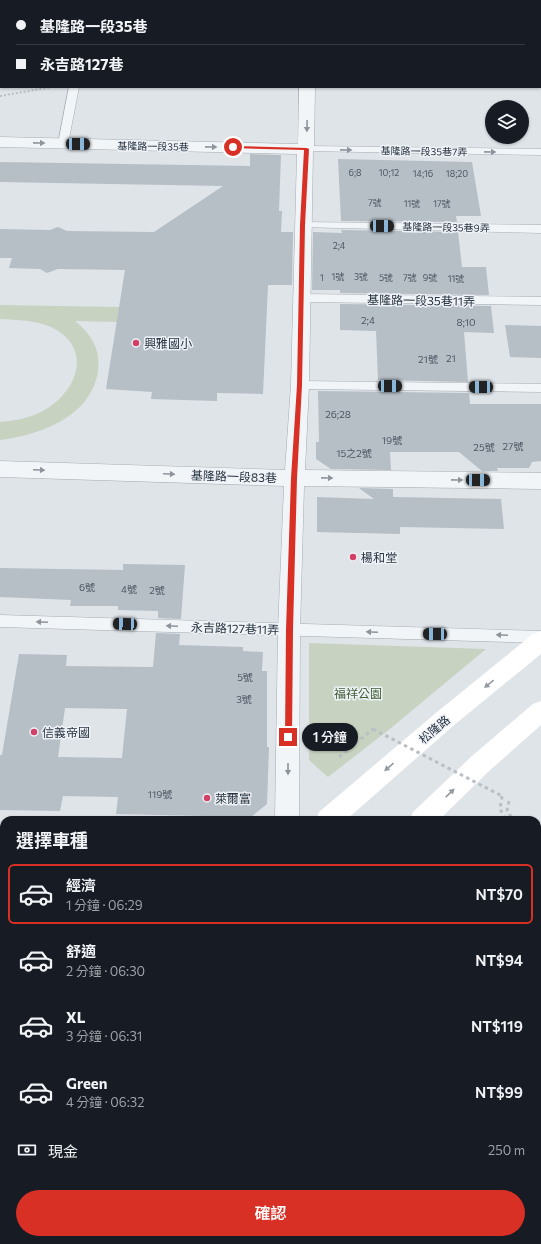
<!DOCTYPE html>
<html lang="zh-TW">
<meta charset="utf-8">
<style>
:root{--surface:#171b24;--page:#242831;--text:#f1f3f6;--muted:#9ea1a6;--line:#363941;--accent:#d93025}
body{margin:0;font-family:Commissioner,"Noto Sans TC",sans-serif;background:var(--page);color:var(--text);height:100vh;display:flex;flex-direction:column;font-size:15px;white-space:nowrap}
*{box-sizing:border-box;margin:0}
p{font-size:13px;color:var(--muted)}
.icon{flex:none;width:22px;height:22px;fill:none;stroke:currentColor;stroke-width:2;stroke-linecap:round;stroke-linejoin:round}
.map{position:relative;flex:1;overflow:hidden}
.sheet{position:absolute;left:0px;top:816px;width:541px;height:428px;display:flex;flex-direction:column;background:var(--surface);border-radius:12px 12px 0 0;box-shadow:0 1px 3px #0004}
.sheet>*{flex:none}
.hud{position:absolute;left:0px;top:0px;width:541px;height:88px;box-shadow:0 1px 3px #0004;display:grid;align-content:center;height:88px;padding:0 16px;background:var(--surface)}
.fabs{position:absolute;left:485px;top:100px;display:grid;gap:8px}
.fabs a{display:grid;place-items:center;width:44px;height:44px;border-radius:50%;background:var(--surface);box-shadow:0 1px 3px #0004;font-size:20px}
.end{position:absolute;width:18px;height:18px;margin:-9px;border:5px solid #d93025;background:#fff;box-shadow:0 0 0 2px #fff}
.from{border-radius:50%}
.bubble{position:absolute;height:28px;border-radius:14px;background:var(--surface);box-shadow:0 1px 3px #0004;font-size:13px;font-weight:600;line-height:28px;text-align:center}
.car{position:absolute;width:12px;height:24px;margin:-12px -6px;border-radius:5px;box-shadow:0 0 3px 1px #0007;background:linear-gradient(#222 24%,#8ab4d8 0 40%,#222 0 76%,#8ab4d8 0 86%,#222 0)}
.hud b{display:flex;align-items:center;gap:14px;height:38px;font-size:15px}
.hud b+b{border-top:1px solid var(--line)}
.hud i{width:10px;height:10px;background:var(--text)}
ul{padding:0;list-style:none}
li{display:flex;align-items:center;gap:12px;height:60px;margin:0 8px 6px;padding:0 8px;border:2px solid transparent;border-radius:6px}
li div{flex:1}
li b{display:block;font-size:15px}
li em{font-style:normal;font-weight:600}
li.current{border-color:var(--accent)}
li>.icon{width:36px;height:36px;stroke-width:1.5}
h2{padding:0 16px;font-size:18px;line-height:48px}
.pay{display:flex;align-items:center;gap:10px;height:44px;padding:0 16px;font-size:15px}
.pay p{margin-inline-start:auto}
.primary-button{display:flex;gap:8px;margin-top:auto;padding:8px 16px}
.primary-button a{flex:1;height:46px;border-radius:24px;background:var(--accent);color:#fff;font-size:16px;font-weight:600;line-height:46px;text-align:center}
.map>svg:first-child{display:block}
.green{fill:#c7d3c0}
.building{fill:#b6bec6;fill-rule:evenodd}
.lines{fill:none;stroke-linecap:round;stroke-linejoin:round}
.lane-casing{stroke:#a4acb3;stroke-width:1}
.street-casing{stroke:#a4acb3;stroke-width:1}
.path-far1{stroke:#b9bfc4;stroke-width:2;stroke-dasharray:2 2;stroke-linecap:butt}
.path{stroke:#b9bfc4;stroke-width:3;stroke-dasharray:3.5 3.5;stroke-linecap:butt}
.lane{fill:#f2f5f7;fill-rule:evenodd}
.street{fill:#f2f5f7;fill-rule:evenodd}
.secondary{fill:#fff;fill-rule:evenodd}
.path-bridge{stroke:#b9bfc4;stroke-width:3;stroke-dasharray:3.5 3.5;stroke-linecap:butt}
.oneway{fill:#8d949c}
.oneway2{fill:#949aa0}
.route{fill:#d93025}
.poi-dot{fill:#d34067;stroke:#eff3f7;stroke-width:1.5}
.labels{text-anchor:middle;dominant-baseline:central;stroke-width:3;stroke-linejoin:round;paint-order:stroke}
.far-number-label{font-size:9px;fill:#4c5662}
.far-street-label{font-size:10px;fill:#283441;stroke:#eff3f7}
.number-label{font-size:10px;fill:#4c5662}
.street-label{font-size:12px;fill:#283441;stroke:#eff3f7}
.poi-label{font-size:12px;fill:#283441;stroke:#eff3f7;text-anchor:start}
.park-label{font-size:12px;fill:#415d34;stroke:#eff3f7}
</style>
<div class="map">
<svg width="541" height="1244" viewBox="0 0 541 1244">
<rect width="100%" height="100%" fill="#dfe4e9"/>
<g class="green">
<path d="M0,305L120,307L117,322L75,321C91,334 101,349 98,371C91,417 40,435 0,440V422C14,421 29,418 41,412C77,394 95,348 51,327C35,320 17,320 0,319Z"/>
<polygon points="309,643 486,649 391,728 328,777 309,760"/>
</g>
<g class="building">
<polygon points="250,154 281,155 279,211 282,211 281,232 293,232 292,285 268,285 263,394 217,393 217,401 151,399 152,392 106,389 125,270 58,269 47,273 40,269 9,268 12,258 0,258 0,229 50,230 58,227 67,231 154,232 223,186 0,182 0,162 250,166"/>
<polygon points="338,159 472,162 481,216 456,216 457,222 341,221"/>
<polygon points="341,230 458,232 462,267 486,267 489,295 340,293 340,290 312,290 313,232 342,233"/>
<polygon points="340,304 491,306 494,333 464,332 468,382 378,380 376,331 340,330"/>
<polygon points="505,325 541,326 541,358 510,357"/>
<polygon points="318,391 469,393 470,404 541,404 541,461 532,462 529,468 497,468 498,471 482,471 459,452 390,452 391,470 331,469 316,459 316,442 319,442"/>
<polygon points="359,488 393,489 393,497 501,499 504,529 400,527 400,534 317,532 317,497 374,499"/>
<polygon points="123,564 185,565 181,619 158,618 158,611 118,610 118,606 70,606 71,600 0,597 0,568 123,570"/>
<path d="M156,633L180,634L179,645L243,647V651L263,652L262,671H267V747H269L267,804L251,817L116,814L118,797L63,796L60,811L0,810V755H2L19,654L67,655L66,666L153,667ZM65,708L127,709L122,758L58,757Z"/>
</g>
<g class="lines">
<defs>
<g id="lane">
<rect x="88" y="0" width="8" height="1"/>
<rect x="540" y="68" width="1" height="6"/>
<polygon points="69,87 79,87 68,144 63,147 58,144"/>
<polygon points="307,146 541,149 541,155 303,151 302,149"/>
<polygon points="303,222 541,225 541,233 299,227 298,225 299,223"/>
<polygon points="301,294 541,297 541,305 301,302 297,301 295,298 297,295"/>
<polygon points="300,381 541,384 541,392 300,389 296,388 294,385 296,382"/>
<polygon points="0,615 541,631 541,643 0,627"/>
<rect x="537" y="1086" width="4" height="18"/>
</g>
<g id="street">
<rect x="302" y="0" width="14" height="1"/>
<polygon points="299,87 315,87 314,147 315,149 313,151 309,385 305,470 541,473 541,489 304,486 300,630 299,820 275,820 278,630 284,486 0,477 0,461 285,470 291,385 297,154 0,147 0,137 298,144"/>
<rect x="241" y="1240" width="30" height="4"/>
</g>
</defs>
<use href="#lane" class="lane-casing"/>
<use href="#street" class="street-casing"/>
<polyline class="path-far1" points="0,96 52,87"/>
<g class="path">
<polyline points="339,757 373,729"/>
<polyline points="502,796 500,809 506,820"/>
<polyline points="509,801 507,811 512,818 509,820"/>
<polyline points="537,1184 541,1184"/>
</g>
<use href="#lane" class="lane"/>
<use href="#street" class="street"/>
<g class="secondary">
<polygon points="541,631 541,654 453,726 346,820 316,820 319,812 437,712 533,634"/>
<polygon points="541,701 541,725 488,772 439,820 410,820 413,812 472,756 533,704"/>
<rect x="0" y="837" width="4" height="24"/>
<rect x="537" y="854" width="4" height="24"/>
<rect x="0" y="890" width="4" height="26"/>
<rect x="537" y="903" width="4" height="26"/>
<polygon points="4,1097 4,1128 0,1129 0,1099"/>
<polygon points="4,1178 4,1210 0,1212 0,1180"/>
</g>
<polyline class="path-bridge" points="373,729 502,796"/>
</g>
<defs><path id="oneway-solid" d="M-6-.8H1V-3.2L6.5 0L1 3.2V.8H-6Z"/></defs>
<g class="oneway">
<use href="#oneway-solid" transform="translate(307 126) rotate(91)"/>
<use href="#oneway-solid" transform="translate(39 143) rotate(1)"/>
<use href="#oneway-solid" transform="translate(211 147) rotate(1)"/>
<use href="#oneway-solid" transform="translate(346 150) rotate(1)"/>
<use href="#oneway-solid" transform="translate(490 152) rotate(1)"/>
<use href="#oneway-solid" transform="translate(39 470) rotate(2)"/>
<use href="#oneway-solid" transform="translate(169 474) rotate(2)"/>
<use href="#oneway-solid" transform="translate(327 478) rotate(1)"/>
<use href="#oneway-solid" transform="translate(457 480) rotate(1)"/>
<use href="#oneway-solid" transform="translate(42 622) rotate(-178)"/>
<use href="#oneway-solid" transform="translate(172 626) rotate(-178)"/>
<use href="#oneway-solid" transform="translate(372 632) rotate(-178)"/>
<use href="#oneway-solid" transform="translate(502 635) rotate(-178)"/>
<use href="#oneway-solid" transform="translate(288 769) rotate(90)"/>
</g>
<g class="oneway2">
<use href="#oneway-solid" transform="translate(489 684) rotate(141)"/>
<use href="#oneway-solid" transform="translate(389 767) rotate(140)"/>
<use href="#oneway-solid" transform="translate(450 793) rotate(-44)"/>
</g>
<polygon class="route" points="233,146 307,148 309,149 305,225 302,385 297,478 293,630 292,737 288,740 285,737 286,630 291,478 297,385 300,225 304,150 231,148"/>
<g class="poi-dot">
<circle cx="136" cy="343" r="4"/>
<circle cx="353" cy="557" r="4"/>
<circle cx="34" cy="732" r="4"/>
<circle cx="207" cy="798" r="4"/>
</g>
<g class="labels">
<g class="far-number-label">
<text x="355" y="172">6;8</text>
<text x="389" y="172">10;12</text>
<text x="423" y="173">14;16</text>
<text x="457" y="173">18;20</text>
<text x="375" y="202">7號</text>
<text x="412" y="203">11號</text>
<text x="442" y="203">17號</text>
<text x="339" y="245">2;4</text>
<text x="338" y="276">1號</text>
<text x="361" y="276">3號</text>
<text x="322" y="277">1</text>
<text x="386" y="277">5號</text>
<text x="410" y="277">7號</text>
<text x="430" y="277">9號</text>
<text x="456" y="278">11號</text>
</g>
<g class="far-street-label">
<text transform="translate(153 146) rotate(1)">基隆路一段35巷</text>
<text transform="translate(424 151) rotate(1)">基隆路一段35巷7弄</text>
<text transform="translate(446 227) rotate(1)">基隆路一段35巷9弄</text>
</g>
<g class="number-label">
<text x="368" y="320">2;4</text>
<text x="466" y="322">8;10</text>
<text x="451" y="358">21</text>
<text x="428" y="359">21號</text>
<text x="338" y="414">26;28</text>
<text x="392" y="440">19號</text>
<text x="513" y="446">27號</text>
<text x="484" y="447">25號</text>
<text x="354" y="453">15之2號</text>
<text x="87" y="587">6號</text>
<text x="129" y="589">4號</text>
<text x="157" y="590">2號</text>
<text x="245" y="677">5號</text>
<text x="244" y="699">3號</text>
<text x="160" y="794">119號</text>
</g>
<g class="street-label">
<text transform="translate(421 300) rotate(1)">基隆路一段35巷11弄</text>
<text transform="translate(234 476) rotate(2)">基隆路一段83巷</text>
<text transform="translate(235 628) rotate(2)">永吉路127巷11弄</text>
<text transform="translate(434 729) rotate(-40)">松隆路</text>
</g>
<g class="poi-label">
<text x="144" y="343">興雅國小</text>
<text x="361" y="557">楊和堂</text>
<text x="42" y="732">信義帝國</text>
<text x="215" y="798">萊爾富</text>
</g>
<g class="park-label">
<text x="358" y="693">福祥公園</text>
</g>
</g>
</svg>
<div class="fabs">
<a><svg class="icon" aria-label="layers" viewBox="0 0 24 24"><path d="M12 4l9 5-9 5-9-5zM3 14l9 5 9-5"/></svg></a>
</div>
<i class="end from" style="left:233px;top:147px"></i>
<i class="end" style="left:288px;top:737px"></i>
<div class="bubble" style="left:302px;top:723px;width:56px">1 分鐘</div>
<i class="car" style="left:78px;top:144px;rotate:91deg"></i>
<i class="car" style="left:382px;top:226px;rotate:91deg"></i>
<i class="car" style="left:390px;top:386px;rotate:91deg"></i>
<i class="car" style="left:481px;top:387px;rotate:271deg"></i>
<i class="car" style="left:478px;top:480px;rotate:91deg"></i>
<i class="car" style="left:125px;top:624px;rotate:272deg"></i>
<i class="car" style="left:435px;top:634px;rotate:271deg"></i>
<div class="hud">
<b><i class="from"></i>基隆路一段35巷</b>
<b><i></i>永吉路127巷</b>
</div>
<section class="sheet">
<h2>選擇車種</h2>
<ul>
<li class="current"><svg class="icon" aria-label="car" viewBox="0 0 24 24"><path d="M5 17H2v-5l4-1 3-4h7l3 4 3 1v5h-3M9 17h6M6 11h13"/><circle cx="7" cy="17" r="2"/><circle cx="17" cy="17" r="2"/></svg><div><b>經濟</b><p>1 分鐘 · 06:29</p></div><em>NT$70</em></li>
<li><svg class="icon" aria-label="car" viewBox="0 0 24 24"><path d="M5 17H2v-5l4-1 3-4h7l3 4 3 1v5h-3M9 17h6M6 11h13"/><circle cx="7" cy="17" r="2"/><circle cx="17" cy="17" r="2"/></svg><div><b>舒適</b><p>2 分鐘 · 06:30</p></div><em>NT$94</em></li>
<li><svg class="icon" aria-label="car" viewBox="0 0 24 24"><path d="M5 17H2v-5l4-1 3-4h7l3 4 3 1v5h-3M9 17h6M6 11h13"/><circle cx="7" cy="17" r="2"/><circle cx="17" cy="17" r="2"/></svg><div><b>XL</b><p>3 分鐘 · 06:31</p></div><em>NT$119</em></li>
<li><svg class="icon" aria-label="car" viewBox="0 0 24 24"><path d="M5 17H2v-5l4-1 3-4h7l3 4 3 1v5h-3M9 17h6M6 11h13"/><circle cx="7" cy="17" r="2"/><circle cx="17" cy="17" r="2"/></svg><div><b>Green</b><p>4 分鐘 · 06:32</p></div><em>NT$99</em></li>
</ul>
<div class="pay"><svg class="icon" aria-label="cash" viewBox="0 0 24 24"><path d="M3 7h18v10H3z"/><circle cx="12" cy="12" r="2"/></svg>現金<p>250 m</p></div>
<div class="primary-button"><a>確認</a></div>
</section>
</div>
